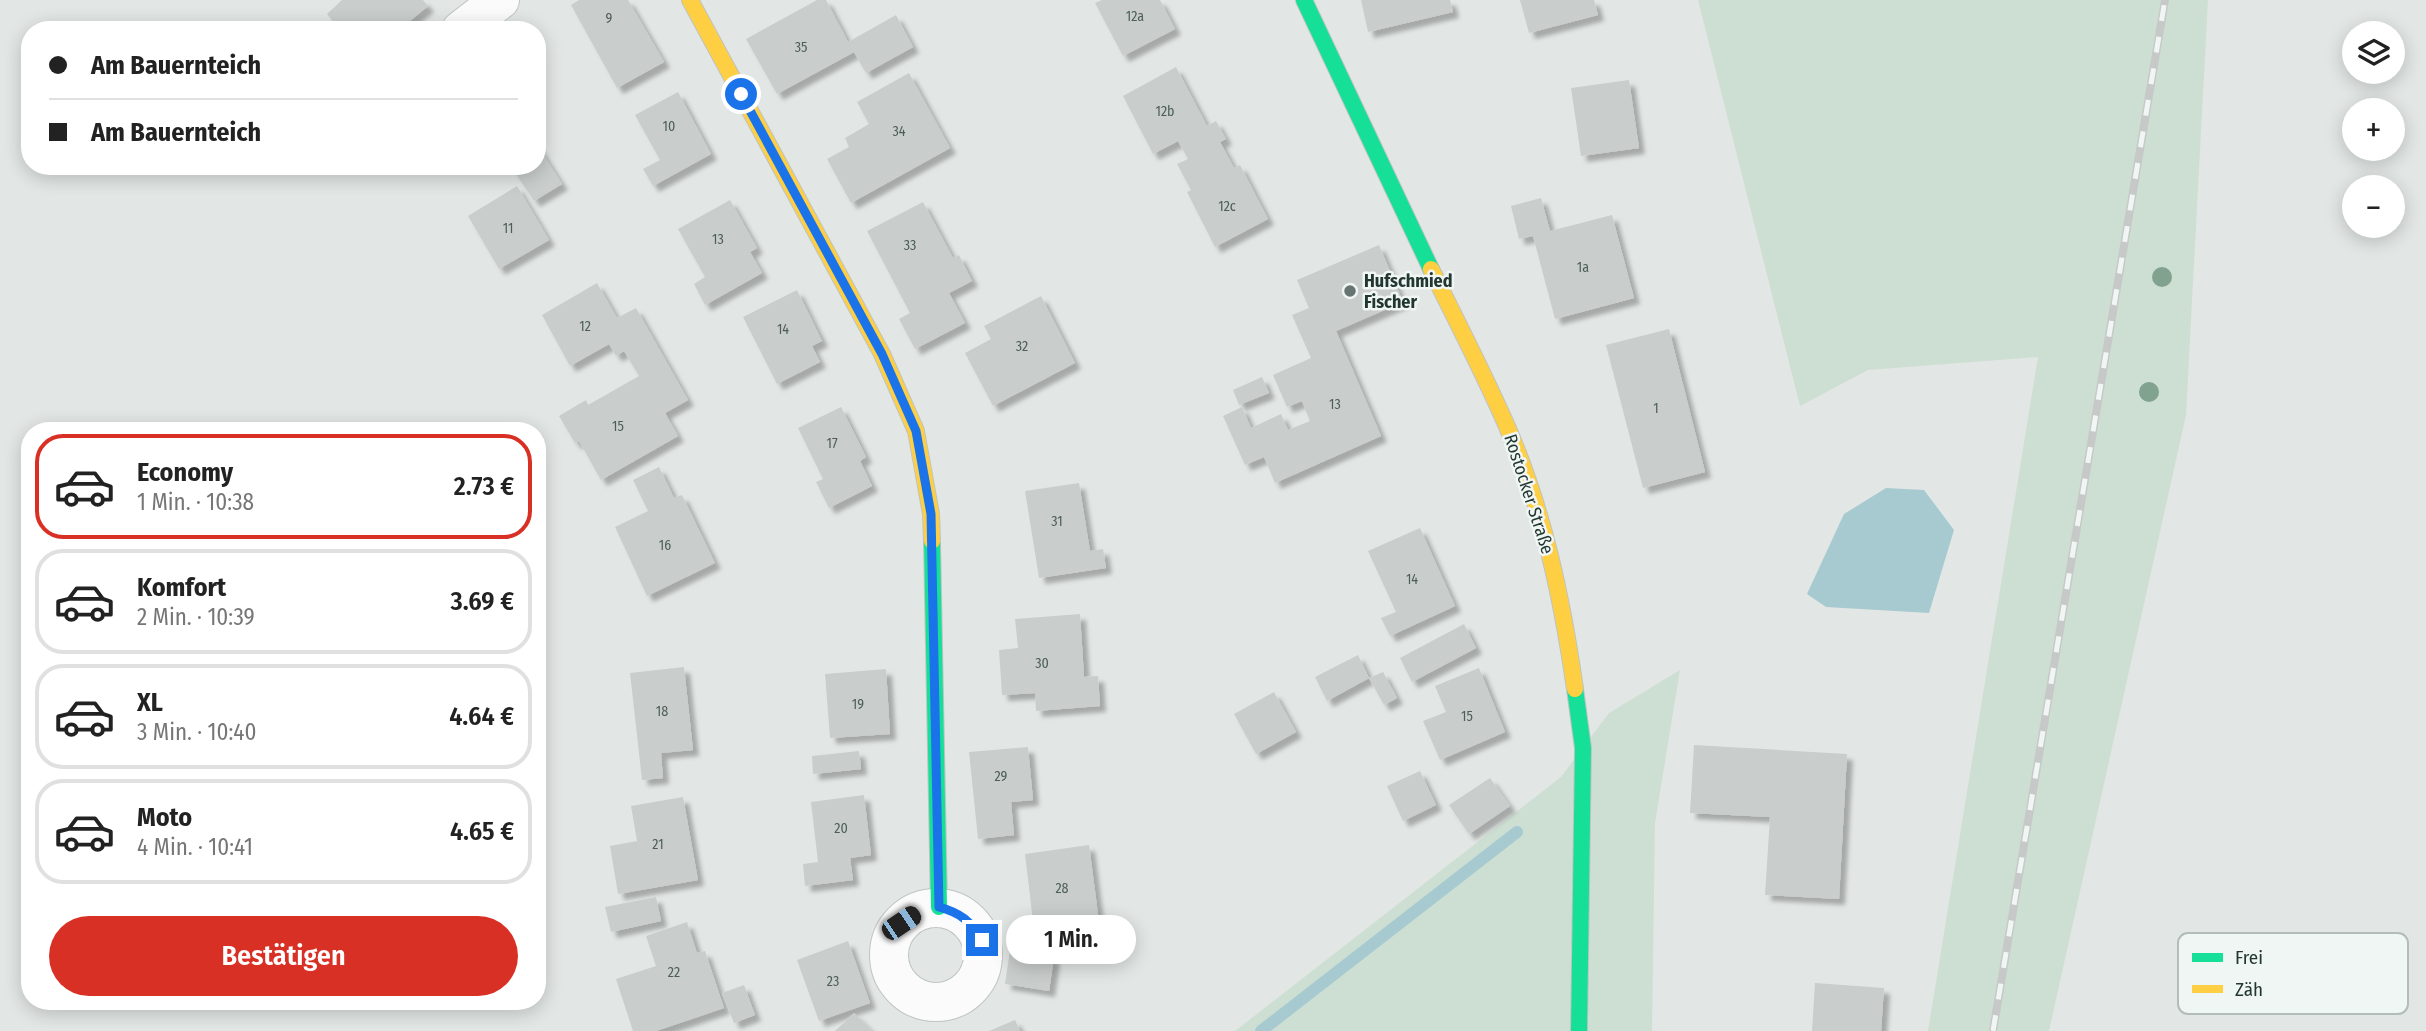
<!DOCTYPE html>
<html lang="de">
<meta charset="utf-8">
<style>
:root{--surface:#fff;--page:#f6f6f6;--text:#222;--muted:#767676;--line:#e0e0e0;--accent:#d93025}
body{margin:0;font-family:"Fira Sans Condensed",sans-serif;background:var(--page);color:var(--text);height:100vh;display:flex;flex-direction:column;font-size:26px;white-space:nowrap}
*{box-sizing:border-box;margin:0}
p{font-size:23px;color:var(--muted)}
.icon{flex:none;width:38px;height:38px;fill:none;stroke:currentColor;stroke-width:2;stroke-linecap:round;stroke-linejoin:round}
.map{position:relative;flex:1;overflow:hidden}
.side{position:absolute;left:21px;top:422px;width:525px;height:588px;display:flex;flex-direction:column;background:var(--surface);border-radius:28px;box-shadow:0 4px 18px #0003}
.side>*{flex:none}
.guide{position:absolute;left:21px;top:21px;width:525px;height:154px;border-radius:28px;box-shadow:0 4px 18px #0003;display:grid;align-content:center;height:154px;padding:0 28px;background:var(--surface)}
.buttons{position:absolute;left:2342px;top:21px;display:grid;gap:14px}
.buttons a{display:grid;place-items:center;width:63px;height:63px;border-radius:50%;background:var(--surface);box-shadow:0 4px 18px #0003;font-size:35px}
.end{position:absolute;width:32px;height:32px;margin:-16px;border:9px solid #1a73e8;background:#fff;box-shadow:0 0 0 4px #fff}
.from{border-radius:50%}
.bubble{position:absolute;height:49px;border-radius:24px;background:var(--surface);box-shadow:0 4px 18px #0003;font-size:23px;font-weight:600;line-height:49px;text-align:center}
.car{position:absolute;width:21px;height:42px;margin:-21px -10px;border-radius:9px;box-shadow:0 0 5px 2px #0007;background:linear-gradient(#222 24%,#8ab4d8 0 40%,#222 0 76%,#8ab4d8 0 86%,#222 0)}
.guide b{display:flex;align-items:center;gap:24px;height:66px;font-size:26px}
.guide b+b{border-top:2px solid var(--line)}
.guide i{width:18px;height:18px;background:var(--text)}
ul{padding:12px 0 0;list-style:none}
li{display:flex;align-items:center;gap:21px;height:105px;margin:0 14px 10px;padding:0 14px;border:4px solid var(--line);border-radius:28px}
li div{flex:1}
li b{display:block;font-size:26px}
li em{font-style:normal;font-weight:600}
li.current{border-color:var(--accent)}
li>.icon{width:63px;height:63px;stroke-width:1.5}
.primary-button{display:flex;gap:14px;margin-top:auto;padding:14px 28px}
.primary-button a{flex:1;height:80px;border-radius:42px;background:var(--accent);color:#fff;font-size:28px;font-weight:600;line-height:80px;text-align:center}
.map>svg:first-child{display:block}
.green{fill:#cddfd2}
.water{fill:#a7cad1}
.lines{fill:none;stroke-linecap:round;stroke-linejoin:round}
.stream{stroke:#a7cad1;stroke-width:12}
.building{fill:#c9cecc;filter:url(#shadow)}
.street-casing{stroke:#bfc4c2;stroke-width:40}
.fast-casing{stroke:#bec4c2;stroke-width:18}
.slow-casing{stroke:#bec4c2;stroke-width:18}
.street{stroke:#fbfbfb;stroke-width:38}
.fast{stroke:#16e098;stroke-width:16}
.slow{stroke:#ffcf43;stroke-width:16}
.rail-casing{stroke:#c6c9c8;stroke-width:8}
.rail{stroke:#f0f6f3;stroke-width:5;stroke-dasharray:16;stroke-linecap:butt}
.tree{fill:#81a28f}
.route{stroke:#1a73e8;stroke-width:9}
.poi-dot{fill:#667571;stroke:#f0f6f3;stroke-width:2.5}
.labels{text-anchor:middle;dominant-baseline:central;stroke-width:5;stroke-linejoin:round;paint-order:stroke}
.number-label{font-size:14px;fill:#4d5e59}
.poi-label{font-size:18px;font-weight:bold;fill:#233732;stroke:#f0f6f3;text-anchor:start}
.street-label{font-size:18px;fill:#233732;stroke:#f0f6f3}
.key{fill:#f0f6f3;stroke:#b2bdb9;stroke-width:2}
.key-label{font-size:19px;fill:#233732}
</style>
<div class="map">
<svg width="2426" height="1031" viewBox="0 0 2426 1031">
<defs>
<filter id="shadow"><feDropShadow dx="6" dy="6" stdDeviation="2" flood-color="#0004"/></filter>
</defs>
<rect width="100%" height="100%" fill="#e2e7e5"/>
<g class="green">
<polygon points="1698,0 2208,0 2186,415 2049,1031 1928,1031 2038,357 1868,370 1800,406"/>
<polygon points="1680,670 1655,823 1652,1031 1235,1031 1561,777 1609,713"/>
</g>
<polygon class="water" points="1886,488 1924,490 1954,530 1929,613 1826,607 1807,594 1844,514"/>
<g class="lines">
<polyline class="stream" points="1261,1031 1517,832"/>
</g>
<g class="building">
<polygon points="342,0 423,0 428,6 399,30 340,30 327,14"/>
<polygon points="579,0 628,0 664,62 617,88 571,5"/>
<polygon points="817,0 826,0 848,42 896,15 913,47 866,73 854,52 777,94 746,39"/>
<polygon points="1102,0 1160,0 1175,29 1123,56 1095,3"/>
<polygon points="1361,0 1450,0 1453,12 1368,32"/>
<polygon points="1520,0 1594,0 1598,15 1529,33"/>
<polygon points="1176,67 1207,126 1216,121 1226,139 1220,142 1234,168 1240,165 1268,219 1215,247 1187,192 1191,190 1177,164 1188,159 1178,141 1153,154 1123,96"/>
<polygon points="909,73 950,148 851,203 827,159 849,147 845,138 869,124 857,102"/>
<polygon points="1629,80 1639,148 1581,156 1571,88"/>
<polygon points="678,92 711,154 653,186 643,169 660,160 635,115"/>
<polygon points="537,145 562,184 534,201 511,166 537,166"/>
<polygon points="517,186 549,240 499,269 468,216"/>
<polygon points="1541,198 1550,231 1612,215 1634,298 1555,319 1533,236 1519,239 1511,206"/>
<polygon points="730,200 757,248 750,252 762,273 705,305 694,284 705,277 678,229"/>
<polygon points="923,202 953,258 959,255 972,281 949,293 965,323 915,349 899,319 910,313 867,231"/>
<polygon points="1379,245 1403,302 1336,331 1381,436 1275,483 1264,457 1245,465 1223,416 1242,407 1251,428 1281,414 1288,430 1310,421 1302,401 1287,407 1273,375 1311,358 1292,315 1309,308 1297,280"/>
<polygon points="597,283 617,318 636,308 688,400 665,413 678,436 601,480 579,441 575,443 559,416 586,400 588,405 639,376 624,351 616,356 609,344 570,366 542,315"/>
<polygon points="797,290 822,341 812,346 820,362 777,384 743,317"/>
<polygon points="1041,296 1075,363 993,406 965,353 991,339 984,326"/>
<polygon points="1669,329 1705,472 1643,488 1606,345"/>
<polygon points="1262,377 1269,393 1239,405 1233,390"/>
<polygon points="841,407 866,457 860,461 872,486 829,508 816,482 823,479 798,428"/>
<polygon points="659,467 674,498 682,495 715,563 647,596 615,527 648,511 633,480"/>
<polygon points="1079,483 1090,551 1103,549 1106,568 1039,578 1025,491"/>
<polygon points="1420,528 1455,606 1390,636 1381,618 1396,612 1368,551"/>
<polygon points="1080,614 1084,677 1098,676 1100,706 1036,711 1035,693 1002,695 999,650 1018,648 1015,619"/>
<polygon points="1464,624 1476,648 1412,682 1400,658"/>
<polygon points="1358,655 1369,678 1327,701 1315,677"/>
<polygon points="684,667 693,750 661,753 663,778 642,780 630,673"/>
<polygon points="1479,668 1505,732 1440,760 1423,721 1446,712 1435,686"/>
<polygon points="886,669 890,734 830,738 825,674"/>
<polygon points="1383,672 1397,698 1384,705 1369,678"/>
<polygon points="1274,692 1296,732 1256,754 1234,714"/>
<polygon points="1694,745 1847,754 1839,899 1765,895 1770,817 1690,813"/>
<polygon points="1028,747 1033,800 1011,802 1014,835 978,839 969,752"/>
<polygon points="859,751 861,769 813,774 812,756"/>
<polygon points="1420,771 1436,805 1403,821 1387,786"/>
<polygon points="1490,778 1510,806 1469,834 1449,805"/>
<polygon points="864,795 871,855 850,858 853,880 805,886 803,864 818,862 811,802"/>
<polygon points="683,797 698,880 618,894 610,846 637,841 631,806"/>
<polygon points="1089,845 1099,922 1034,930 1025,854"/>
<polygon points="656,897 661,921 611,932 605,907"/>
<polygon points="687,922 697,953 705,951 724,1008 656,1031 633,1031 616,979 656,966 646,936"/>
<polygon points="848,941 870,1003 819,1021 797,960"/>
<polygon points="1010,950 1054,957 1049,991 1005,984"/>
<polygon points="1815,983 1884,988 1881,1031 1812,1031"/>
<polygon points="744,985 755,1015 734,1023 722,993"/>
<polygon points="854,1013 872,1031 835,1031"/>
<polygon points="1015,1020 1020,1031 989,1031"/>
</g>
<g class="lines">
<defs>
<g id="street">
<polyline points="461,30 500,0"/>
<circle cx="936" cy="955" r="47"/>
</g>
<g id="fast">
<polyline points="1304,0 1431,269"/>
<polyline points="932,541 939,907"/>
<polyline points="1575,689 1583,748 1579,1031"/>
</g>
<g id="slow">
<polyline points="690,0 882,354 916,431 931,514 932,541"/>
<path d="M1431,269C1456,320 1482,370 1505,422C1543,507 1562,598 1575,689"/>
</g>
</defs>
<use href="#street" class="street-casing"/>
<use href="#fast" class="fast-casing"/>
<use href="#slow" class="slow-casing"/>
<use href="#street" class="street"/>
<use href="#fast" class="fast"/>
<use href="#slow" class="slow"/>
<defs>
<polyline id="rail" points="1993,1031 2165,0"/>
</defs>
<use href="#rail" class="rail-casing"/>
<use href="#rail" class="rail"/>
</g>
<g class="tree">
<circle cx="2162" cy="277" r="10"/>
<circle cx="2149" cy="392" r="10"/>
</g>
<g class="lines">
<path class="route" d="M741,94L882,354L916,431L931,514L939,907C961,913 970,921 982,940"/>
</g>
<circle class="poi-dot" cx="1350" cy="291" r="7"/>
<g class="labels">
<g class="number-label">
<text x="1135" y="16">12a</text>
<text x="609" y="18">9</text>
<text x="801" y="47">35</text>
<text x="1165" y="111">12b</text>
<text x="669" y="126">10</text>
<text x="899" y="131">34</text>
<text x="1227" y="206">12c</text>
<text x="508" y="228">11</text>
<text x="718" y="239">13</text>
<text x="910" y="245">33</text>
<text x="1583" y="267">1a</text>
<text x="585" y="326">12</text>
<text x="783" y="329">14</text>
<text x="1022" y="346">32</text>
<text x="1335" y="404">13</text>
<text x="1656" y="408">1</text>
<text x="618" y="426">15</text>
<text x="832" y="443">17</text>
<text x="1057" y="521">31</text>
<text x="665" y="545">16</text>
<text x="1412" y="579">14</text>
<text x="1042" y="663">30</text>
<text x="858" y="704">19</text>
<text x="662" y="711">18</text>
<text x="1467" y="716">15</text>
<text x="1001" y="776">29</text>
<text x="841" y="828">20</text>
<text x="658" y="844">21</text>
<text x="1062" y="888">28</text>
<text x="674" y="972">22</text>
<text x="833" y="981">23</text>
</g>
<g class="poi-label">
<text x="1364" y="281">Hufschmied<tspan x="1364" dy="21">Fischer</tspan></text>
</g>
<g class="street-label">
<text transform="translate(1529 494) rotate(72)">Rostocker Straße</text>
</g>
</g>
<rect x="2178" y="933" width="230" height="81" rx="10" class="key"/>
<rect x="2192" y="953" width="31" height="9" fill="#16e098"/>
<rect x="2192" y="985" width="31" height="8" fill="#ffcf43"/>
<g class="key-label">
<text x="2235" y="964">Frei</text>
<text x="2235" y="996">Zäh</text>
</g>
</svg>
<div class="buttons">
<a><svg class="icon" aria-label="layers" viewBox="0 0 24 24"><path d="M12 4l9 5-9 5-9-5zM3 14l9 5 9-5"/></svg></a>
<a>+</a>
<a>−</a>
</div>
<i class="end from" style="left:741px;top:94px"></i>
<i class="end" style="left:982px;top:940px"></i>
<div class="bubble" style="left:1006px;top:915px;width:130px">1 Min.</div>
<i class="car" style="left:901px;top:923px;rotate:56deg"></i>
<div class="guide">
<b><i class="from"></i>Am Bauernteich</b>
<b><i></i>Am Bauernteich</b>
</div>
<section class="side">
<ul>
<li class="current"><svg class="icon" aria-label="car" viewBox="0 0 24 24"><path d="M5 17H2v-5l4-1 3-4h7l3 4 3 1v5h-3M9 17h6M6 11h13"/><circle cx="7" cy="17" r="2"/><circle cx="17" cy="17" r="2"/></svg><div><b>Economy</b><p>1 Min. · 10:38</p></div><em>2.73 €</em></li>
<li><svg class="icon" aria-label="car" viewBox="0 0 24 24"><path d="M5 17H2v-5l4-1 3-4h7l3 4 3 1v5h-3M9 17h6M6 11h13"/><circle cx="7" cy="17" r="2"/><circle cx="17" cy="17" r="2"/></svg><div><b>Komfort</b><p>2 Min. · 10:39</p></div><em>3.69 €</em></li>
<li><svg class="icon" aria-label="car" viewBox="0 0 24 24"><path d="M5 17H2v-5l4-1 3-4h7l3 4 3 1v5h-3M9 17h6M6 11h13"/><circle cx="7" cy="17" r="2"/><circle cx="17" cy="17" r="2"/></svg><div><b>XL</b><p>3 Min. · 10:40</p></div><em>4.64 €</em></li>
<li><svg class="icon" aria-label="car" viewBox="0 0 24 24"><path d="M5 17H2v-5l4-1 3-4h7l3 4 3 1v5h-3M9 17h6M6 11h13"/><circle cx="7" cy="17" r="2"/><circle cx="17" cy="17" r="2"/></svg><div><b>Moto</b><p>4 Min. · 10:41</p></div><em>4.65 €</em></li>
</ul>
<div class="primary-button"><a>Bestätigen</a></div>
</section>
</div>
